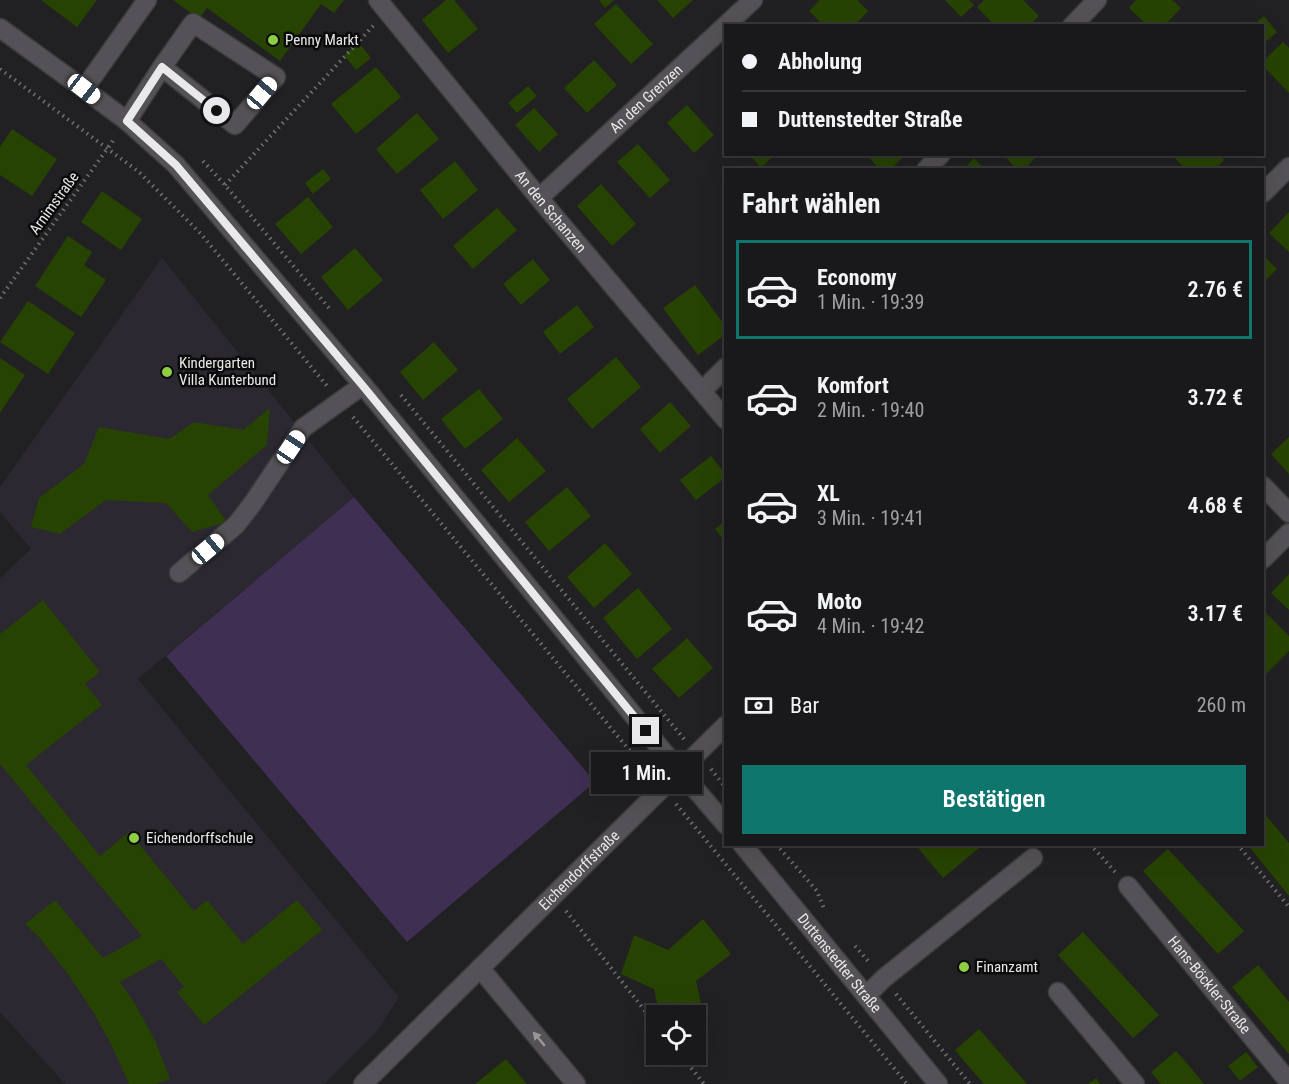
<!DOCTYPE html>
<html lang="de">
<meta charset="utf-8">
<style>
:root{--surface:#19181a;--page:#262527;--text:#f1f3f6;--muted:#9fa0a2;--line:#373739;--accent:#0f766e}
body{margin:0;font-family:"Roboto Condensed",sans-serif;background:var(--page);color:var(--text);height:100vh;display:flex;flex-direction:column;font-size:22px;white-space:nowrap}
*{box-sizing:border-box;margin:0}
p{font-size:20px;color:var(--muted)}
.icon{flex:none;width:33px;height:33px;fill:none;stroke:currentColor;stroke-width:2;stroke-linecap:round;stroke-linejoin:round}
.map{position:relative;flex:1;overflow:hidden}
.details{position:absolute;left:724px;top:168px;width:540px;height:678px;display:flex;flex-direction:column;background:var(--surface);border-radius:0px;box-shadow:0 6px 24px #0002,0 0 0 2px var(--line)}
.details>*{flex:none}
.guide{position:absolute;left:724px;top:24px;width:540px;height:132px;border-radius:0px;box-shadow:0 6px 24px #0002,0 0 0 2px var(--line);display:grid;align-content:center;height:132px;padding:0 18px;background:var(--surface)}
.tools{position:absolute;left:646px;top:1005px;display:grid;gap:12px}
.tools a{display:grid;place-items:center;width:60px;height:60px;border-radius:0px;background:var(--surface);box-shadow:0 6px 24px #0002,0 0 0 2px var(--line);font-size:30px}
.end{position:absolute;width:27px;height:27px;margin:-14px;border:8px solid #e9e8eb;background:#111;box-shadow:0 0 0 3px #111}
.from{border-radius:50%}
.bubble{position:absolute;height:42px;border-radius:0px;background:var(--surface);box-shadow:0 6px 24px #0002,0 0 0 2px var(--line);font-size:20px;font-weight:600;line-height:42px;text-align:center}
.car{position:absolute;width:18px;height:36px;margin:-18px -9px;border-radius:8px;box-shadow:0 0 4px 2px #0007;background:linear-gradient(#fff 24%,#345 0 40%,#fff 0 76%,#345 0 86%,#fff 0)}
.guide b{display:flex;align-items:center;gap:21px;height:57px;font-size:22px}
.guide b+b{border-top:2px solid var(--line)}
.guide i{width:15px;height:15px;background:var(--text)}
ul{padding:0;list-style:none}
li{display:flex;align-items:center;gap:18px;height:99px;margin:0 12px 9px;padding:0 6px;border:3px solid transparent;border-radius:0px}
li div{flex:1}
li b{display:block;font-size:22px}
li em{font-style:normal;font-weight:600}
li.active{border-color:var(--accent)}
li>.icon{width:54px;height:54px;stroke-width:1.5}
h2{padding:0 18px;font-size:27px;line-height:72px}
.pay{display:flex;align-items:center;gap:15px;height:66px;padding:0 18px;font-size:22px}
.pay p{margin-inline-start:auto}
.cta{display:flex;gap:12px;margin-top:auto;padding:12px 18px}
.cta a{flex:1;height:69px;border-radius:0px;background:var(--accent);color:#fff;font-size:24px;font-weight:600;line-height:69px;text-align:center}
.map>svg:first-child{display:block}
.built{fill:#2b2831}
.green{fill:#3f2f53}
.building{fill:#274301}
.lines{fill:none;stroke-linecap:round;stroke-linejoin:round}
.minor-casing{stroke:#3c3b3e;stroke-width:21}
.path{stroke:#717073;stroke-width:4;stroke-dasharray:1.5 4.5;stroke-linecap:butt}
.minor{stroke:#545256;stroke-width:18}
.oneway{fill:#979699}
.route{stroke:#e9e8eb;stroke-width:8}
.poi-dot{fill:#8dce44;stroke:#0b0a0b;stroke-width:2}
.labels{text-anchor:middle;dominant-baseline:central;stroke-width:5;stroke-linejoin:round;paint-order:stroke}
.poi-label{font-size:15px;fill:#e9e8eb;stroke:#0b0a0b;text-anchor:start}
.street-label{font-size:15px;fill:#e9e8eb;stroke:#0b0a0b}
</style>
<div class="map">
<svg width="1289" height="1084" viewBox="0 0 1289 1084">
<rect width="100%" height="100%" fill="#212023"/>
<polygon class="built" points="162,258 354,497 138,679 399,997 378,1030 324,1084 65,1084 0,1012 0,578 31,549 0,512 0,487"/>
<polygon class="green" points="354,497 595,782 407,942 166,656"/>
<g class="building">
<polygon points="41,0 97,0 77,27"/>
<polygon points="173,0 344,0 334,13 321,4 280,61 207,8 199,19"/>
<polygon points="446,0 454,0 478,29 448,53 422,20"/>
<polygon points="599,0 614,0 605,8"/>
<polygon points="657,0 693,0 673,18"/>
<polygon points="820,0 857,0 868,11 854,26 824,26 809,11"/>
<polygon points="945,0 969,0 974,5 961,17"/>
<polygon points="984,0 1023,0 1039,16 1029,26 995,26 977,7"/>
<polygon points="1136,0 1172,0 1181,8 1164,26 1148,26 1129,8"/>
<polygon points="616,4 653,44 631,64 594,24"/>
<polygon points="1264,16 1277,32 1263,44 1263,26 1252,26"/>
<polygon points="1283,42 1289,48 1289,93 1263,66 1263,61"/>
<polygon points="359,43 371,58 356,70 344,55"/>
<polygon points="594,60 617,85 587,113 564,88"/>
<polygon points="376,67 401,97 356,134 331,104"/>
<polygon points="528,86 537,96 517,113 508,103"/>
<polygon points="687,105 714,135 694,153 667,123"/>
<polygon points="534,108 558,134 539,152 515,125"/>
<polygon points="417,113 439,139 397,174 376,149"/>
<polygon points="12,129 57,159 32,196 0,175 0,147"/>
<polygon points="638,144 670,180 650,198 617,162"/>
<polygon points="749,154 769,154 772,157 761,168"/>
<polygon points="866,154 906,154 890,170 880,170"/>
<polygon points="1003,154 1039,154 1024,170 1017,170"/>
<polygon points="1171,154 1219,154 1224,160 1215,170 1186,170"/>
<polygon points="974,158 985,170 963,170"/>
<polygon points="455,161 478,190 443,219 420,190"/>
<polygon points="323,169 331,179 313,194 305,183"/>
<polygon points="601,184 636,224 612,246 577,206"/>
<polygon points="102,191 142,219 121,250 81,222"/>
<polygon points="308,197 333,227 301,254 275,224"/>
<polygon points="497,208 517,230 473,269 453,246"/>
<polygon points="1289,212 1289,252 1269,233"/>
<polygon points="68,236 92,252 84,265 106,280 81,317 35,286"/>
<polygon points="355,248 383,280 348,310 321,277"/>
<polygon points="1263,255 1277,269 1263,283"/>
<polygon points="533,259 550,280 521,305 503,284"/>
<polygon points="695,285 726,327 726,334 698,355 663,308"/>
<polygon points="28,301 75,333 48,374 0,342"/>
<polygon points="577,305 594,327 560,354 543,332"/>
<polygon points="434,342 458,370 423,400 400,372"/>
<polygon points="616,357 641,387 592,429 567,399"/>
<polygon points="0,358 25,375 0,413"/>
<polygon points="479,389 503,419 465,449 441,419"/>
<polygon points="670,402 691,426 660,453 640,429"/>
<polygon points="270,408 267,445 208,495 227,522 192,532 166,503 106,500 60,534 31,527 39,498 84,464 99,427 169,439 194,422 243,430"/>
<polygon points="1289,437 1289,474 1271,454"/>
<polygon points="517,438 546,471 509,502 481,470"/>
<polygon points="711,456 726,475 726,477 696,500 680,480"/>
<polygon points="567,487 591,516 549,551 525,522"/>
<polygon points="726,520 726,543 715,529"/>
<polygon points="605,543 632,574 594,608 567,577"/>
<polygon points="1289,574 1289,610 1271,593"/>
<polygon points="638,588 672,629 637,659 603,618"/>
<polygon points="43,600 100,672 85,684 102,705 26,765 100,856 129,832 194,911 207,900 243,944 297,900 322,930 204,1025 177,992 184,987 161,959 120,982 135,1004 155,1040 170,1079 155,1084 129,1084 112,1046 95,1015 68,974 38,936 25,924 55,900 103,958 142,936 0,764 0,634"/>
<polygon points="1263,610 1289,636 1289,651 1265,675 1263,674"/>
<polygon points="687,638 713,668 679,698 652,669"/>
<polygon points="1263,812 1289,843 1289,896 1247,844 1263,844"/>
<polygon points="915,844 984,844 943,878"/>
<polygon points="1168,849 1244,931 1218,954 1143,871"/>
<polygon points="703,919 731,954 696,981 705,1020 696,1021 696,1016 660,1016 654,989 621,974 634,935 668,950"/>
<polygon points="1083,932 1159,1015 1133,1038 1058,955"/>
<polygon points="1258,965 1289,1002 1289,1054 1232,987"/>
<polygon points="979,1029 994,1046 1027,1084 984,1084 969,1067 955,1050"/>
<polygon points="1176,1051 1191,1068 1204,1084 1161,1084 1151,1072"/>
<polygon points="1246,1052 1258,1067 1240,1081 1228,1066"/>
<polygon points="506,1059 527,1084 475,1084"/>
<polygon points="1096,1078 1100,1084 1088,1084"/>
</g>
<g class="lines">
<defs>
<g id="minor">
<path id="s1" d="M378,0L539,198L726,420"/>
<polyline points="1072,26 1097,0"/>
<polyline points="0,28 84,89 127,121 176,165 363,385 661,749 726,825"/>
<polyline points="84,89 147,0"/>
<polyline points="127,121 162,67 193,23 276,77 235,125 162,67"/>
<polyline points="926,170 941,154"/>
<polyline points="1263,193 1289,167"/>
<path id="s2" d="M539,198L753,0"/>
<polyline points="702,391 726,367"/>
<polyline points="1263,486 1289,513"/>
<polyline points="1263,559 1289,533"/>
<polyline points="179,573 236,525 253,503 303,428 363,385"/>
<path id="s3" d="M742,844L938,1084"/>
<path id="s4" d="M1128,886L1289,1082"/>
<polyline points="480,968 576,1084"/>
<polyline points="1058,992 1135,1084"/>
<polyline points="866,996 883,979 1033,858"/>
<path id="s5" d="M363,1084L726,725"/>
</g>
</defs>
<use href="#minor" class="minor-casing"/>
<g class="path">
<polyline points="0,69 139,172 201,234 327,386"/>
<polyline points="203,161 225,185 329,308"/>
<polyline points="225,185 374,25"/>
<polyline points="0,298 115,138"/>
<polyline points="401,395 684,739"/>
<polyline points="353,417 649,774"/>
<polyline points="711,769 726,788"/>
<polyline points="676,804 907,1084"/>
<polyline points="776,844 817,891 825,911"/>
<polyline points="1090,844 1116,873"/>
<polyline points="1237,844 1289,907"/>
<polyline points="566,911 657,1026"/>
<polyline points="855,946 870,963"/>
<polyline points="896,994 970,1084"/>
<polyline points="680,1054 704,1084"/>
</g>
<use href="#minor" class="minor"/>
</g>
<defs><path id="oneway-solid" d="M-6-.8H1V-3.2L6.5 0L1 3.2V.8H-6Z" transform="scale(1.5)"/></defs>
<use class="oneway" href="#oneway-solid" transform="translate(539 1039) rotate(-130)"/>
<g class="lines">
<polyline class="route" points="217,111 162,67 127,121 176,165 363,386 646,731"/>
</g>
<g class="poi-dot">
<circle cx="273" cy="40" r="6"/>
<circle cx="167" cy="372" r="6"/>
<circle cx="134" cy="838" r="6"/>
<circle cx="964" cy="967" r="6"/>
</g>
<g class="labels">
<g class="poi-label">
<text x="285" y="40">Penny Markt</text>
<text x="179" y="363">Kindergarten<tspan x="179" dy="17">Villa Kunterbund</tspan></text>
<text x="146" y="838">Eichendorffschule</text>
<text x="976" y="967">Finanzamt</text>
</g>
<g class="street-label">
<text stroke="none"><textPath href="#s2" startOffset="146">An den Grenzen</textPath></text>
<text transform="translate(54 203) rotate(-54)">Arnimstraße</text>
<text stroke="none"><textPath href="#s1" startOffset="273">An den Schanzen</textPath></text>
<text stroke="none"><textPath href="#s5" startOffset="304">Eichendorffstraße</textPath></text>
<text stroke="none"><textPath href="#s3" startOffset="154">Duttenstedter Straße</textPath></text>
<text stroke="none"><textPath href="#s4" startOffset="128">Hans-Böckler-Straße</textPath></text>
</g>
</g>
</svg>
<div class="tools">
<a><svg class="icon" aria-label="locate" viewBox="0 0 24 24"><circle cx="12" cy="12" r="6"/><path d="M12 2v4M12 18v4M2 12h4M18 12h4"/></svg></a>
</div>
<i class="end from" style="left:217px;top:111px"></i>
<i class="end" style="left:646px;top:731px"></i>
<div class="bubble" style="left:591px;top:752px;width:111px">1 Min.</div>
<i class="car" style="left:84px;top:89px;rotate:128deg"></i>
<i class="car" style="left:262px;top:93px;rotate:40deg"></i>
<i class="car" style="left:291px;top:447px;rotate:34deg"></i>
<i class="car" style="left:208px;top:549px;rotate:50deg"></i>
<div class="guide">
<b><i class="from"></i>Abholung</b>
<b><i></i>Duttenstedter Straße</b>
</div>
<section class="details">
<h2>Fahrt wählen</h2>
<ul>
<li class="active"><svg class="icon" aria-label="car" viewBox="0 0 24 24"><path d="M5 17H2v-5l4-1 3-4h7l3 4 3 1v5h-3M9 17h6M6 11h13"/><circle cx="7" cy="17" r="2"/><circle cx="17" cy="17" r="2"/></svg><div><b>Economy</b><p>1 Min. · 19:39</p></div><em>2.76 €</em></li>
<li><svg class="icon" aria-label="car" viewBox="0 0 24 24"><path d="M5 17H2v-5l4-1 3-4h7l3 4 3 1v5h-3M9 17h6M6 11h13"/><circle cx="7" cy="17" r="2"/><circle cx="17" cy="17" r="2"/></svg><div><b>Komfort</b><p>2 Min. · 19:40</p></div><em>3.72 €</em></li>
<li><svg class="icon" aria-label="car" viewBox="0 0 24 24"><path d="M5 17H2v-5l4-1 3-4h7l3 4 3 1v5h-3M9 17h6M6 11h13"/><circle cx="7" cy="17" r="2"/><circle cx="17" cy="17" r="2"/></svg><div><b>XL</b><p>3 Min. · 19:41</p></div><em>4.68 €</em></li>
<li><svg class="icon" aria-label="car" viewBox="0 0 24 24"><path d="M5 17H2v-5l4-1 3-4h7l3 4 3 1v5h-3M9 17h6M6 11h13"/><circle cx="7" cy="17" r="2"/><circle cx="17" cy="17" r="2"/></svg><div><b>Moto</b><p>4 Min. · 19:42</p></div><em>3.17 €</em></li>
</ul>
<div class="pay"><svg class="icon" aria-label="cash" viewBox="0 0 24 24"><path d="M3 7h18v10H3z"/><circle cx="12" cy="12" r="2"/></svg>Bar<p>260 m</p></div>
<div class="cta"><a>Bestätigen</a></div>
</section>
</div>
